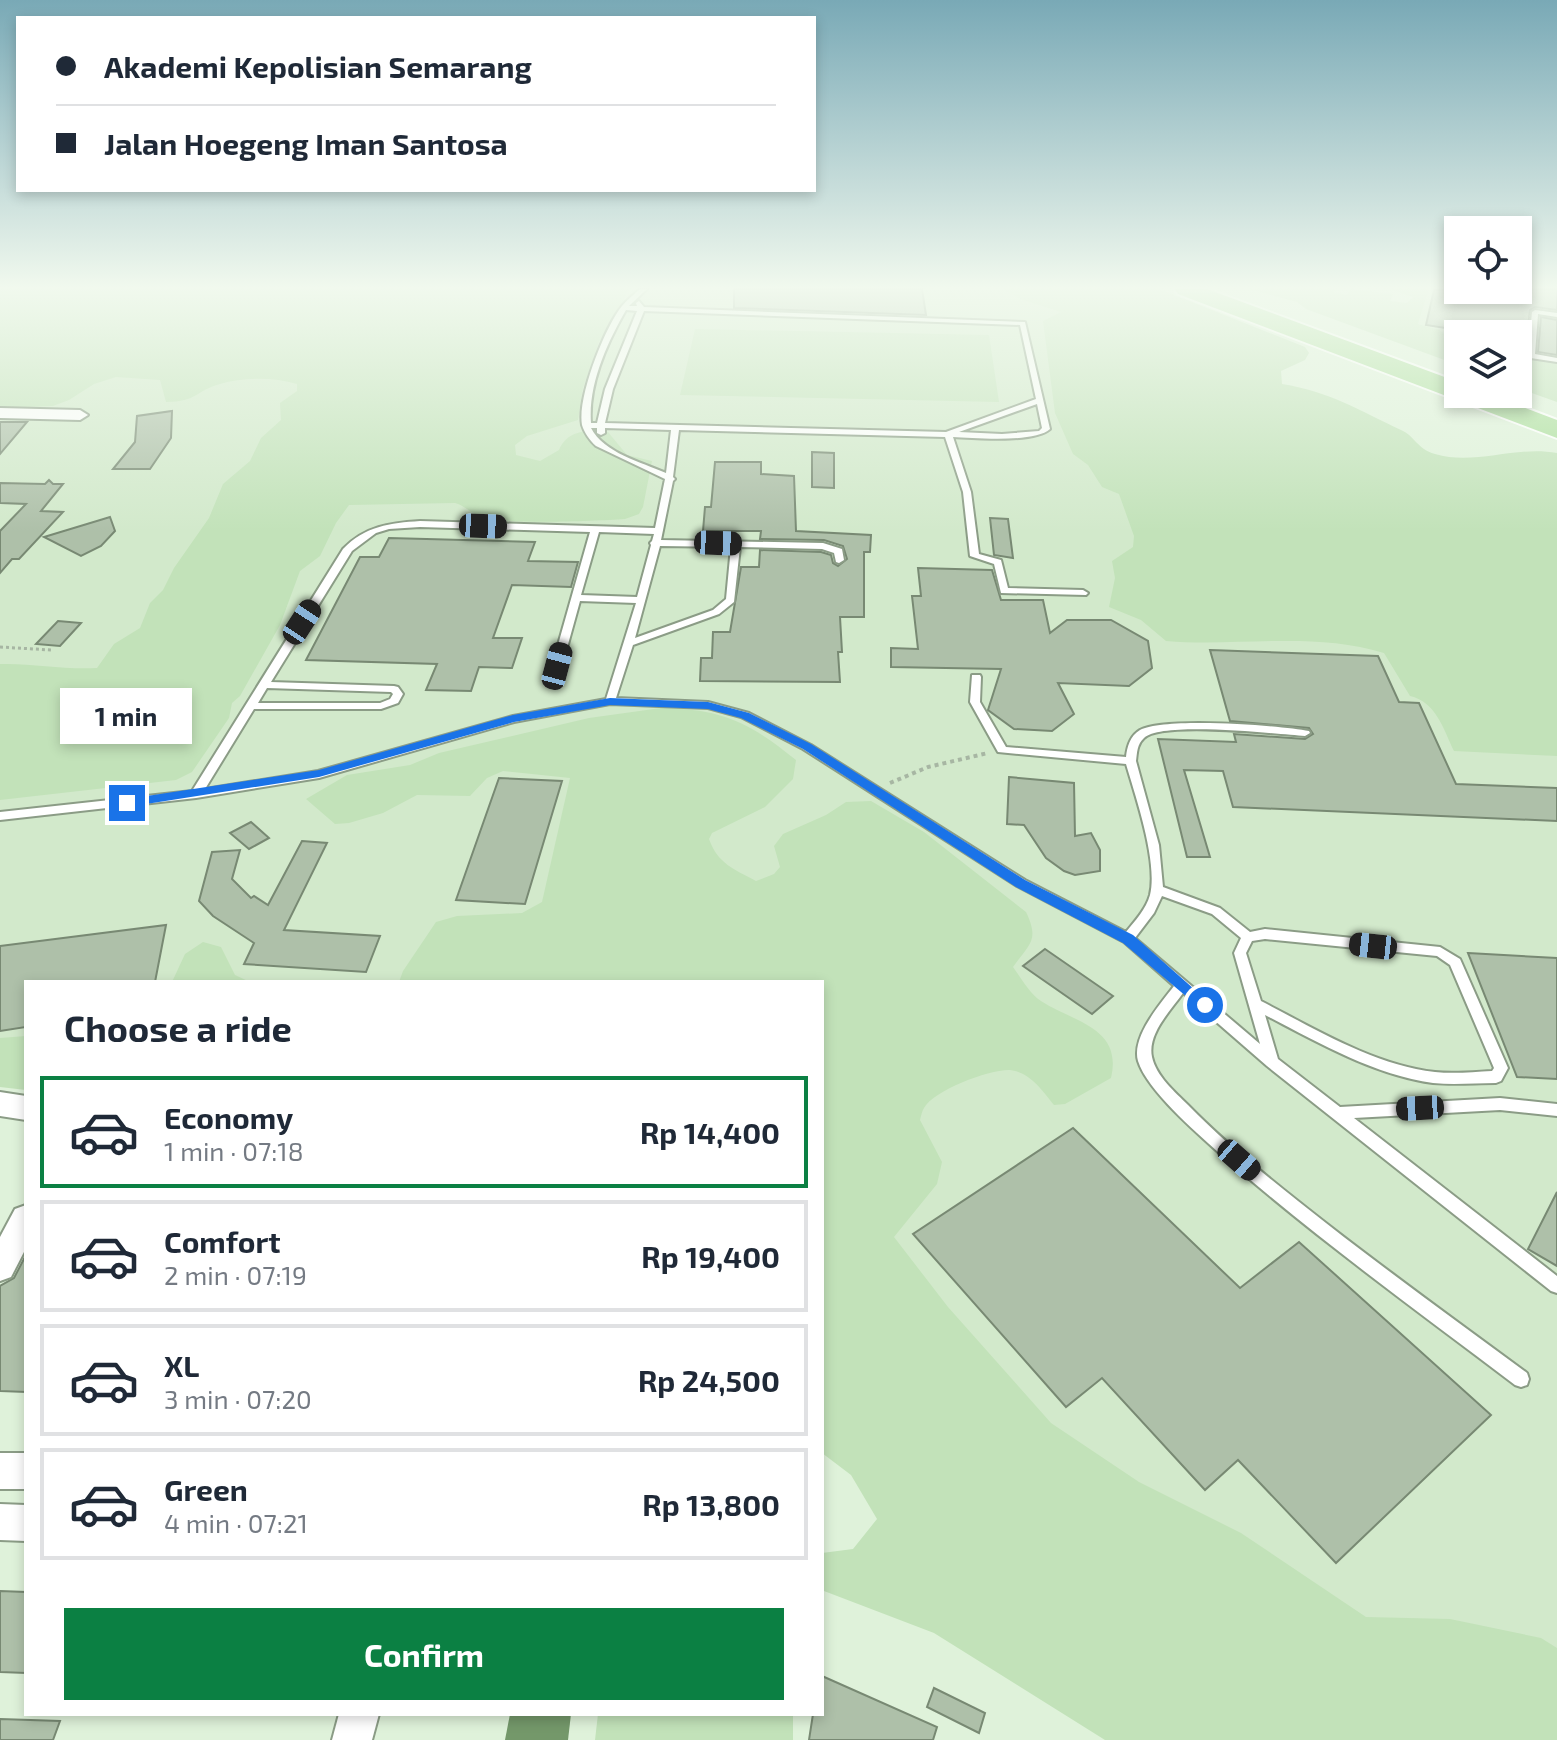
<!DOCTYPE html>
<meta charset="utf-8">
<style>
:root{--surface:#fff;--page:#f6f6f7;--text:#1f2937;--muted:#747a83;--line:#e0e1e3;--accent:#0b8043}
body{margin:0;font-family:"Exo 2",sans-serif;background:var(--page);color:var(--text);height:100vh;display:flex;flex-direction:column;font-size:30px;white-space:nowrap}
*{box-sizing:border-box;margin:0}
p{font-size:26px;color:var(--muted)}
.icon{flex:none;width:44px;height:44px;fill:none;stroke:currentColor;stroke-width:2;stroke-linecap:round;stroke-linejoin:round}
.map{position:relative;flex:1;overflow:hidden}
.details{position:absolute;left:24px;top:980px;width:800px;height:736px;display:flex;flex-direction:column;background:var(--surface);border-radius:0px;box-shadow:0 4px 12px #0003}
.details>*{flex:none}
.guide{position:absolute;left:16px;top:16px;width:800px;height:176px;border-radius:0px;box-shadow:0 4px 12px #0003;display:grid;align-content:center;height:176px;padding:0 40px;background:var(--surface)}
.tools{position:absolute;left:1444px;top:216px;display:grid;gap:16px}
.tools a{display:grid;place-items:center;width:88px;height:88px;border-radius:0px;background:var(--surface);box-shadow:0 4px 12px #0003;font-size:40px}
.end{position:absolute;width:36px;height:36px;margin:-18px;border:10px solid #1a73e8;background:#fff;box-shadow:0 0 0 4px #fff}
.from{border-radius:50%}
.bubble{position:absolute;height:56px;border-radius:0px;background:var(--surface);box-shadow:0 4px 12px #0003;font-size:26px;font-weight:700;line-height:56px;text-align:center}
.car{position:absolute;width:24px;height:48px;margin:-24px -12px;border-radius:10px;box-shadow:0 0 6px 2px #0007;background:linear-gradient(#222 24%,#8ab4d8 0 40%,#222 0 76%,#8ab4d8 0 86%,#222 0)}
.guide b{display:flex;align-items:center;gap:28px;height:76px;font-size:30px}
.guide b+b{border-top:2px solid var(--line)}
.guide i{width:20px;height:20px;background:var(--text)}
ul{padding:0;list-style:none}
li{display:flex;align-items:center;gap:24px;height:112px;margin:0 16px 12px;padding:0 24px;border:4px solid var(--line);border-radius:0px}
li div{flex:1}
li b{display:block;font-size:30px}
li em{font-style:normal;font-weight:700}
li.active{border-color:var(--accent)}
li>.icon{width:72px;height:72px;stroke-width:1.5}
h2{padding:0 40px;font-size:36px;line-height:96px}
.button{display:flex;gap:16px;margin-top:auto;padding:16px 40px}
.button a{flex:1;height:92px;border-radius:0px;background:var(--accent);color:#fff;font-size:32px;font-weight:700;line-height:92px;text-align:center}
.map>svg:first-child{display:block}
.built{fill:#d2e9cb}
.green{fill:#c2e2b9}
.water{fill:#74986a}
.building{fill:#aec0a9;stroke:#788973;stroke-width:2}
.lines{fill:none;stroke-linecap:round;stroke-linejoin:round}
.service-casing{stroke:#8b9c86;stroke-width:4}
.minor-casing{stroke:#8b9c86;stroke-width:4}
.motorway-casing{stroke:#fff;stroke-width:4}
.path-far1{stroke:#a7b6a3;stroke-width:3;stroke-dasharray:3 3;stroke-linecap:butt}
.path{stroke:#a7b6a3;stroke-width:4;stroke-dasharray:4 4;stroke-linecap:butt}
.service{fill:#fff;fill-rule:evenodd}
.minor{fill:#fff;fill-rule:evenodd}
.motorway{fill:#abde9b;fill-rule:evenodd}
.route{fill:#1a73e8}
</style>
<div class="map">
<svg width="1557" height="1740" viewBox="0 0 1557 1740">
<rect width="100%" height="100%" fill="#dff2da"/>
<g class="built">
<polygon points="0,289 1097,289 1557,703 1557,1740 938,1519 822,982 26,982 26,1071 0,1068"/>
<polygon points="1429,289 1557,289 1557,363 1534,359 1518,350 1518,334 1458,334 1458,342 1451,340 1440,330 1418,324"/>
</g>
<g class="green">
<path d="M0,289H628L618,316L599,342L583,388L578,420L527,436L515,445L516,455L540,461L559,450C567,430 589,429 608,432L627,455L652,461L643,507L639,514L625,519C591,521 513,525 482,517C472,515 466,506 455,503L349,505L336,523L320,556L300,571L280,625L240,696L232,703L229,718L192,772L176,780L0,800V664C33,663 64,670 97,668L114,644L140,628L150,603L163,590L174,568L209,518L223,484L250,461L261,438L281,420L280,403L297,391V384C274,377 243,377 220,384C197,390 197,402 166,402L160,380L116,377L94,384L69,400L53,406L0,408Z"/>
<path d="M1004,289H1159L1305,347L1309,353L1305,360L1281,371L1282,384C1331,392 1358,410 1401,430C1415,436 1417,449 1435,454C1475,466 1516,445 1557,453V756L1454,751C1443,728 1436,702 1410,696L1384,653C1313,631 1238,647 1166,641L1141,620L1109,607L1115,578L1112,561L1133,547L1134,536L1119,494L1102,487L1088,465L1073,454L1055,413L1043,321L1061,312L1020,299Z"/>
<polygon points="1249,289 1336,289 1334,292 1347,295 1351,289 1393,294 1390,301 1407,303 1413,297 1390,289 1429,289 1418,324 1440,330 1451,340 1458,342 1458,365 1306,309 1297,302"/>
<polygon points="695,329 989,335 999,402 680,395"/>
<polygon points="1518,350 1534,359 1557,363 1557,402 1518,388"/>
<path d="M661,708C722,709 749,722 796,760L793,779L765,807L712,833L709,839C718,864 734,869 756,881L774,874L780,867L774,846L783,834L826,815L846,802L871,801L924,832L1026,912C1040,941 1029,944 1013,967C1021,978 1030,994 1041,1001C1073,1022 1123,1027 1111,1078L1065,1104L1054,1105C1043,1091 1030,1072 1010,1070C990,1069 934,1090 924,1108C922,1111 921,1116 920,1120L942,1162L937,1184L894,1237L948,1307L1051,1423L1139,1482L1241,1533L1366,1617L1450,1619L1541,1638L1557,1648V1740H1105L934,1633L824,1591L822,1593V1553L853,1549L877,1519L851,1475L822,1453V982H399L403,971L436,922L457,916L522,913L542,902L570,778L503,771L487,778L470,796L417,795L383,813L349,823L335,824L306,799L347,775L410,765L439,753L589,718Z"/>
<polygon points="203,942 221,947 235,975 250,982 172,982 185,954"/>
<polygon points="26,1036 26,1090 0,1087 0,1038"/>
<polygon points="598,1714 793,1714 793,1740 595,1740"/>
</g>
<polygon class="water" points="510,1714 571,1714 568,1740 505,1740"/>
<g class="building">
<polygon points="734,289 922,289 926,315 734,308"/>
<polygon points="1557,289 1557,310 1535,307 1530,310 1527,334 1482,334 1464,331 1460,326 1452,329 1426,325 1434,290"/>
<polygon points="1541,317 1557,320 1557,355 1538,352"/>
<polygon points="172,411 171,438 150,469 113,469 135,442 137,416"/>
<polygon points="0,422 27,422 0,454"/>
<polygon points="812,452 834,453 834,488 812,487"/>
<polygon points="715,462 761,462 761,474 794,476 796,531 871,535 870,552 864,552 864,617 840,617 842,652 838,652 840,682 700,681 701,658 712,658 713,632 730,632 741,567 759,567 760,550 821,552 831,555 833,563 838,566 847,559 843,546 824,540 760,539 761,531 703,531 705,507 711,507"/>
<polygon points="49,480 53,484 63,484 41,511 63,512 19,559 12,559 0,573 0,531 26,504 0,503 0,483 45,484"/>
<polygon points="110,517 115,531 101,546 81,556 44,537"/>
<polygon points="990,518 1008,519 1013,558 994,555"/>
<polygon points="389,538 535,542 528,561 578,562 571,587 512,585 493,638 522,638 512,668 479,667 471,691 426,690 437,664 306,660 360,557 379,557"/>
<polygon points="918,568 992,570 1001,600 1043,600 1050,633 1067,620 1111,620 1148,641 1152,668 1129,686 1058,683 1074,714 1052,731 1014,729 988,710 1001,669 891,667 891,648 918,649 912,596 921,596"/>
<polygon points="58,621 81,623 60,646 36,644"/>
<polygon points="1210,650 1378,656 1399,702 1419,703 1456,784 1557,788 1557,821 1233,807 1223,771 1184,770 1210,857 1187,857 1158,739 1236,742 1234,734 1305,739 1313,734 1309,728 1230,721"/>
<polygon points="1009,777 1074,783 1075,836 1091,833 1100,850 1100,871 1075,875 1064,871 1046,858 1024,825 1007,824"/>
<polygon points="499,778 562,781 525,904 456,900"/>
<polygon points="251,822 269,838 249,849 230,833"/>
<polygon points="302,841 327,843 284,930 380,936 366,972 244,964 254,943 213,916 199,901 212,852 240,850 232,879 251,898 254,896 268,905"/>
<polygon points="166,925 155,982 26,982 26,1027 0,1031 0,946"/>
<polygon points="1045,949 1113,996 1092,1014 1023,966"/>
<polygon points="1468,953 1557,958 1557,1079 1517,1077"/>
<polygon points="1073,1128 1240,1288 1299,1242 1491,1415 1336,1563 1238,1460 1205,1490 1102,1378 1066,1407 913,1234"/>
<polygon points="1557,1192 1557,1266 1528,1249"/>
<polygon points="26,1255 26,1392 0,1391 0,1286 14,1278"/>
<polygon points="0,1591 26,1592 26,1673 0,1672"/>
<polygon points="822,1676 937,1727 933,1740 809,1740 813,1714 822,1714"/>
<polygon points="934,1688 985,1713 979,1733 927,1707"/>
<polygon points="0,1719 60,1721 53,1740 0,1740"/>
</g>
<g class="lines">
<defs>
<g id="service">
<path d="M640,289H647L629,306H637L636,303L639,301L644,307L1025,322L1050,429C1035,443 975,438 953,437L971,492L979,554L1001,560L1008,588L1083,590L1088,593L1086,595L1001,593L994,564L970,556L963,492L945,437L679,430L673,477L675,479L673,481L661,540L823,543L842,549L844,560L839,563L836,562L834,553L822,549L740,547L734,602L719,614L633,645L616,698L708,702L749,713L811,745L1025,880L1126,932C1135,921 1146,909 1150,895C1158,862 1136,798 1126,764L998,752L970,702L972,675H980L981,677L980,702L1006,747L1126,757C1127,747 1130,736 1140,730C1165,717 1278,725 1309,731L1310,733L1305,736C1276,734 1162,721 1144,738C1137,744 1137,753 1136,761L1159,845L1163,887L1220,908L1250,932L1265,929L1440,947L1460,959L1508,1068L1501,1081L1496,1083C1475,1083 1454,1085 1433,1083C1374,1075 1317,1042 1265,1015L1278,1059L1340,1107L1500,1098L1557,1104V1116L1500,1110L1354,1118L1557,1276V1293L1551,1291L1267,1066L1183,993C1171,1010 1147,1034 1152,1057C1156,1076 1175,1092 1188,1105C1222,1140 1260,1171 1298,1201C1373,1261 1450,1316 1527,1373L1529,1379L1527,1385L1521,1387L1515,1385C1415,1309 1312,1235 1218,1152C1195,1131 1147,1090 1138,1061C1131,1037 1161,1003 1174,986L1124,942L1017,886L803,749L741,717L708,708L610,704L514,722L319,778L196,798L0,820V812L192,791L343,549C365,526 390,523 420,521L655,528L665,479L596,446C590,441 584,432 582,425C577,397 605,327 622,306C627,300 634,294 640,289ZM626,310L637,311L605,389L597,423H591C588,384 607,343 626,310ZM644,311L1020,325L1036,399L946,432L605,423L613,389ZM1037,404L1042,428L1039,431L1002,434L959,432ZM591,428H597V433L601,435L605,433V428L671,430L666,473C641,462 604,453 591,428ZM420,527L590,532L552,666L557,669L562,666L580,601L636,603L606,699L513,716L318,771L205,789L254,709H381L398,703L403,694L398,687L394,686L271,682L352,551L376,533L389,529ZM599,532L654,534L652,541L650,543L651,545L637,597L581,595ZM660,546L731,547L726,599L713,610L635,638ZM267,688L391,692L393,694L390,699L380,703H258ZM1162,896L1212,914L1241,938L1234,953L1260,1044L1135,938L1154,913ZM1265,939L1437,956L1450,965L1494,1068L1492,1071C1473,1072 1454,1074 1435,1072C1374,1065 1315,1029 1261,1001L1246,953L1252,941Z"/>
<polygon points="1535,310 1557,313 1557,317 1538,314 1535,354 1557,358 1557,362 1518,356 1518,352 1528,353 1532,312"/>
<polygon points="1458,329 1461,331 1460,334 1458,334 1458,343 1451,339 1455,331"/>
</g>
<g id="minor">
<polygon points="0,408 80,410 88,415 80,420 0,418"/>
<polygon points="0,1092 26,1096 26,1120 0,1116"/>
<polygon points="26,1205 26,1248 11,1277 0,1281 0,1237 15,1209"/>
<rect x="0" y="1453" width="26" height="36"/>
<polygon points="0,1504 26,1505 26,1541 0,1540"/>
<polygon points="339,1714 379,1714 372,1740 332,1740"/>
</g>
<polygon id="motorway" points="1174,289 1207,289 1458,382 1458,394 1489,394 1557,420 1557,438 1178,294"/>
</defs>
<use href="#service" class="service-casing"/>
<use href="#minor" class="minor-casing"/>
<use href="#motorway" class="motorway-casing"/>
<polyline class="path-far1" points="0,647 51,650"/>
<polyline class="path" points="890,783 928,767 988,753"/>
<use href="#service" class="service"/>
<use href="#minor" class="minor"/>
<use href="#motorway" class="motorway"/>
</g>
<linearGradient id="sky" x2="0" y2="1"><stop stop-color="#79a9b6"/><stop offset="0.54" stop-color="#f1f9ee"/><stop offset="1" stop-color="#f1f9ee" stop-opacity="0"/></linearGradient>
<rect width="1557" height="532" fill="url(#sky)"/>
<polygon class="route" points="610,698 708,702 749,713 811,744 1025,880 1133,935 1212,1005 1210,1008 1200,1008 1123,943 1016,887 803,749 741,718 708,709 610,705 514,722 319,777 127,807 121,803 127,799 319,770 513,715"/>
</svg>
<div class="tools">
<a><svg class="icon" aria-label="locate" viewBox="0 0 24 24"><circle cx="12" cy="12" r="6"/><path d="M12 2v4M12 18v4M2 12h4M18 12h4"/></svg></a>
<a><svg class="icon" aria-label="layers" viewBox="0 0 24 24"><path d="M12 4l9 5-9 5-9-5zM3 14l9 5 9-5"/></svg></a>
</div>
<i class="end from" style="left:1205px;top:1005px"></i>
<i class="end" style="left:127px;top:803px"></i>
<div class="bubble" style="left:60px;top:688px;width:132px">1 min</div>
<i class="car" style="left:483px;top:526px;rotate:92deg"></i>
<i class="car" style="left:718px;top:543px;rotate:92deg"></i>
<i class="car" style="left:302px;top:622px;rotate:33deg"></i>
<i class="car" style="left:557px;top:666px;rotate:15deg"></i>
<i class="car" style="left:1373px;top:946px;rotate:276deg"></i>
<i class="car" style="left:1420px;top:1108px;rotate:267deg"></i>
<i class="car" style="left:1239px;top:1160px;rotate:131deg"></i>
<div class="guide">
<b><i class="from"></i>Akademi Kepolisian Semarang</b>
<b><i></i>Jalan Hoegeng Iman Santosa</b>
</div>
<section class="details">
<h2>Choose a ride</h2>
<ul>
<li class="active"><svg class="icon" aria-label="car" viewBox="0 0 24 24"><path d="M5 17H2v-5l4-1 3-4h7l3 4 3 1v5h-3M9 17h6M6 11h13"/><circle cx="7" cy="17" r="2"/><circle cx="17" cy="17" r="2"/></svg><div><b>Economy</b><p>1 min · 07:18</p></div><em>Rp 14,400</em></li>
<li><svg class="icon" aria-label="car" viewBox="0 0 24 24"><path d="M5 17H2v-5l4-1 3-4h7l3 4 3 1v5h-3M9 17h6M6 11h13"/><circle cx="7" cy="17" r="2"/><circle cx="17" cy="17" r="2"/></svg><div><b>Comfort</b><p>2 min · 07:19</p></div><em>Rp 19,400</em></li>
<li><svg class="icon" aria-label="car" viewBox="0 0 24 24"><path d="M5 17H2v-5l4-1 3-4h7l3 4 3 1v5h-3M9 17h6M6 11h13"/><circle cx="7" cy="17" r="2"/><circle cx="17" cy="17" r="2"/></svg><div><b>XL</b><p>3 min · 07:20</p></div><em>Rp 24,500</em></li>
<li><svg class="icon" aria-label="car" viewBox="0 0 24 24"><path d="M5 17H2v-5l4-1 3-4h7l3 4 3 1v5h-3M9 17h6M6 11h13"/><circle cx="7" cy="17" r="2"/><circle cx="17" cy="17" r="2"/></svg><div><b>Green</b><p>4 min · 07:21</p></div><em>Rp 13,800</em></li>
</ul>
<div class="button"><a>Confirm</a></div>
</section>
</div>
